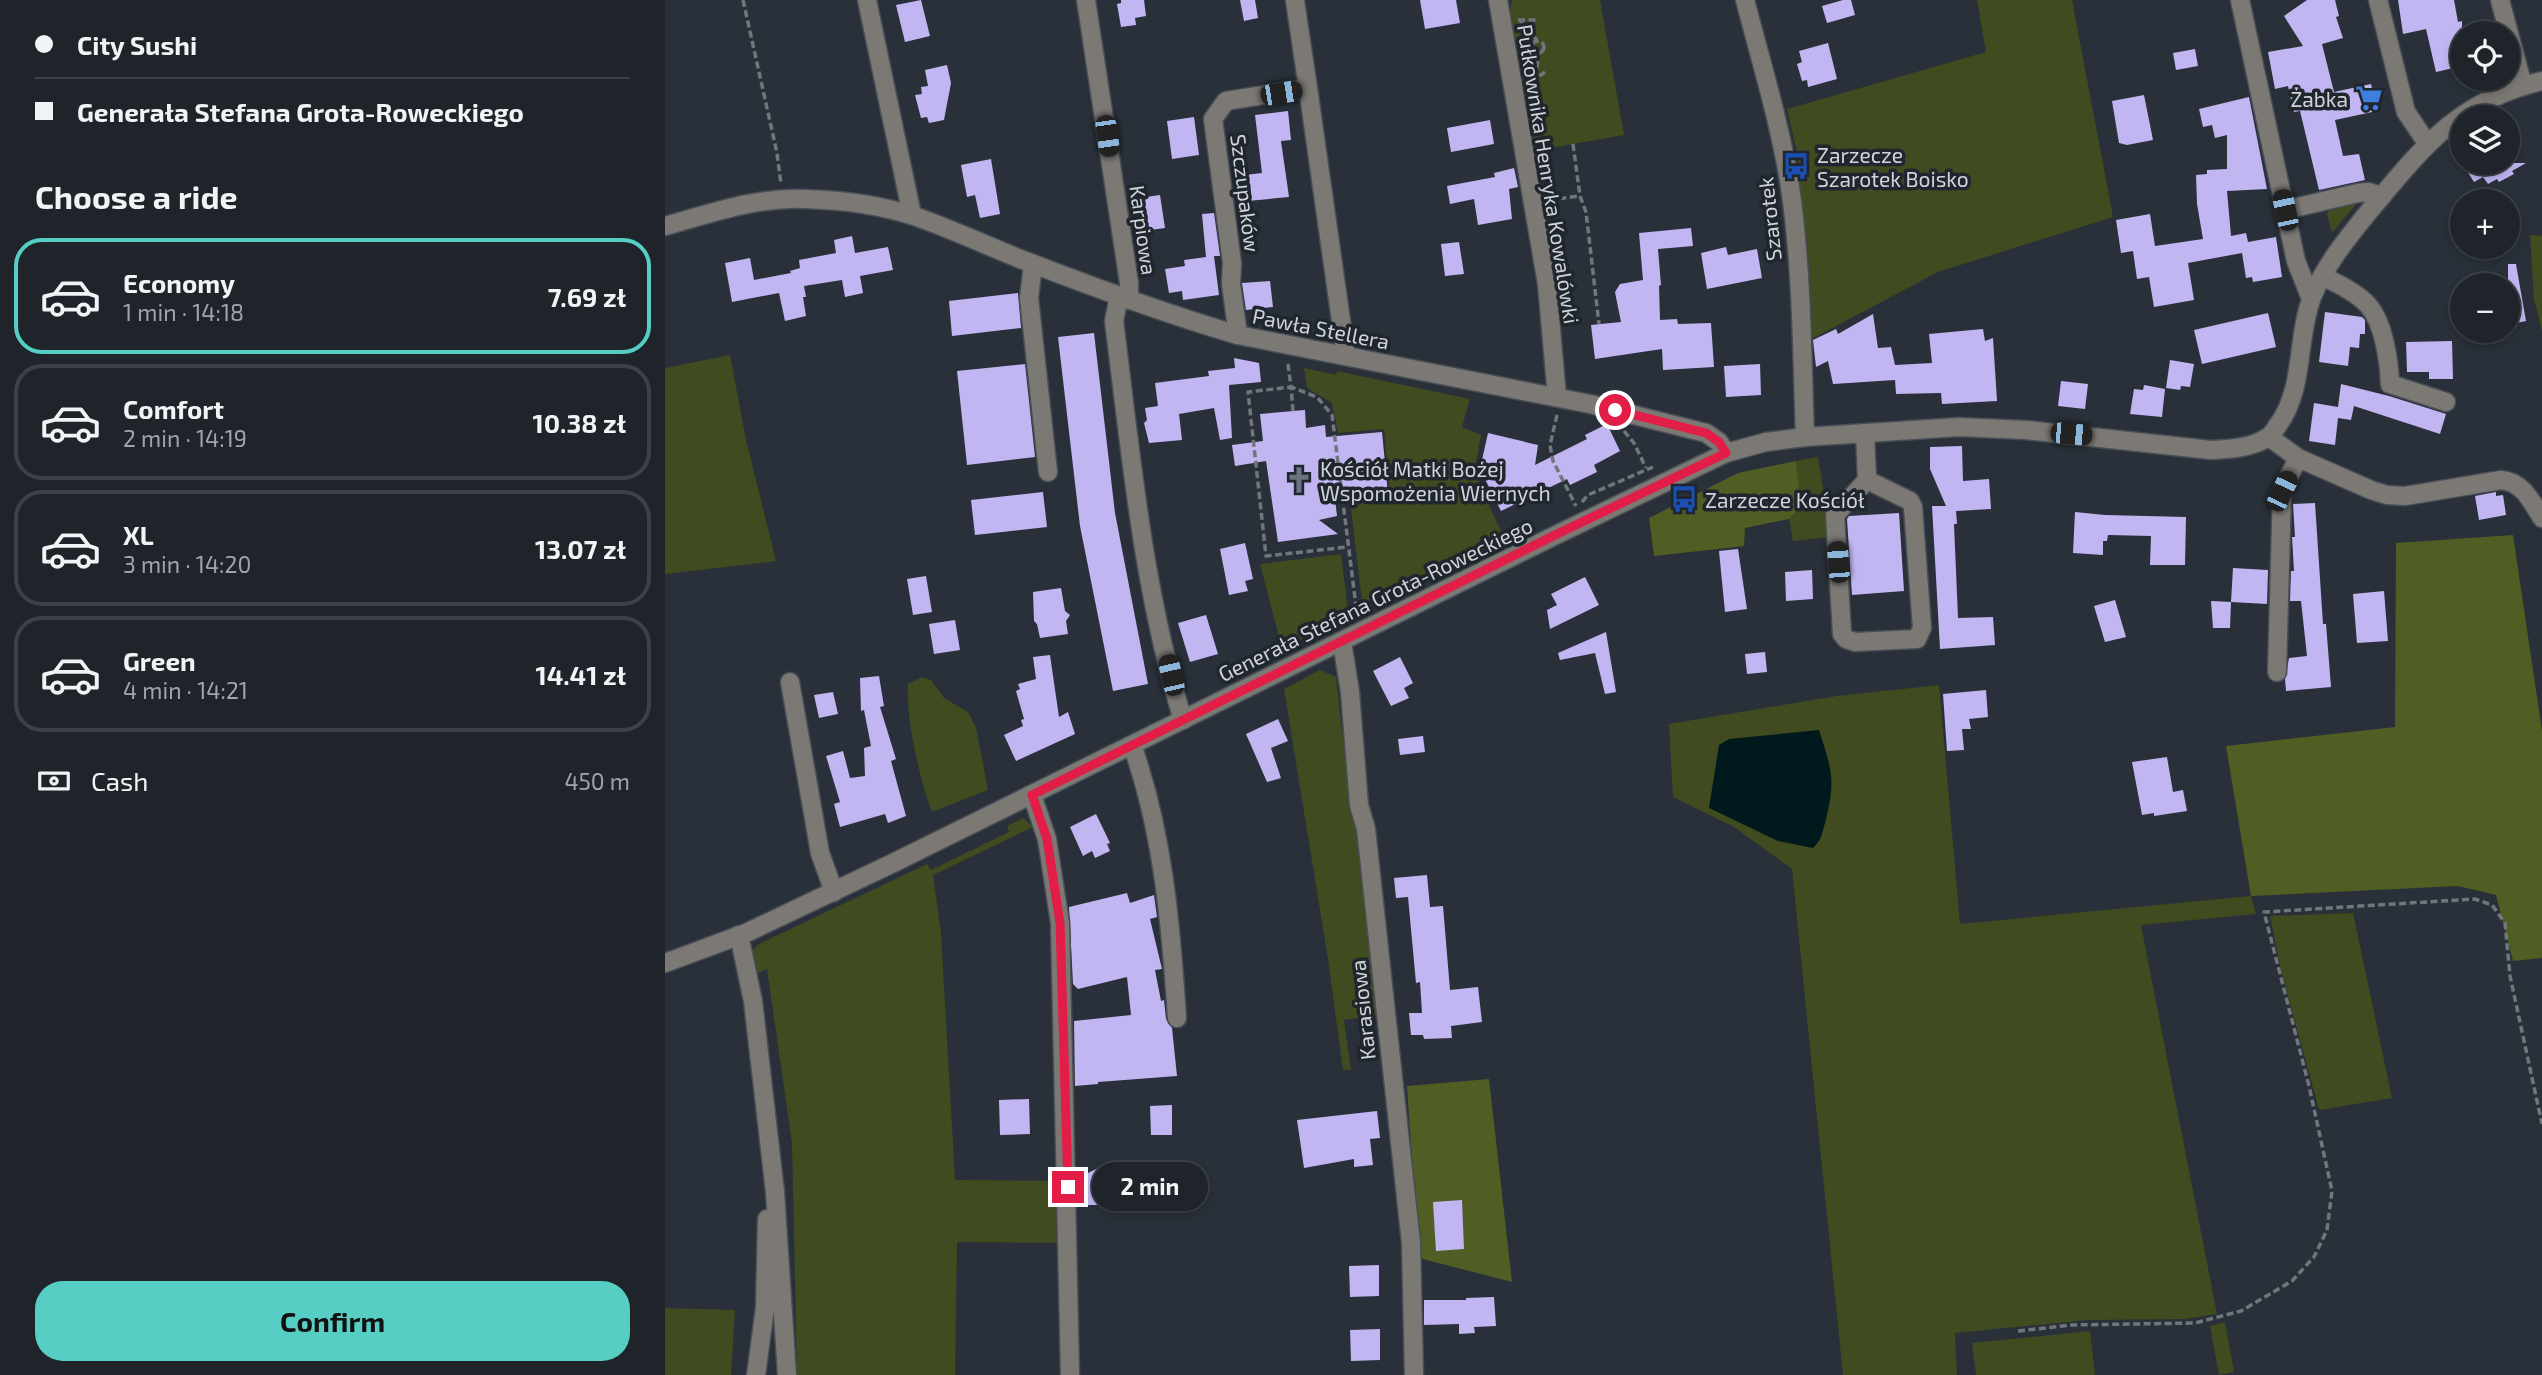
<!DOCTYPE html>
<meta charset="utf-8">
<style>
:root{--surface:#1f242b;--page:#272c33;--text:#f1f3f6;--muted:#a1a4a9;--line:#3c4147;--accent:#56cec3}
body{margin:0;font-family:"Exo 2",sans-serif;background:var(--page);color:var(--text);height:100vh;display:flex;flex-direction:column;font-size:26px;white-space:nowrap}
*{box-sizing:border-box;margin:0}
p{font-size:23px;color:var(--muted)}
.icon{flex:none;width:38px;height:38px;fill:none;stroke:currentColor;stroke-width:2;stroke-linecap:round;stroke-linejoin:round}
.map{position:relative;flex:1;overflow:hidden}
.drawer{display:flex;flex-direction:column;background:var(--surface);width:665px}
.drawer>*{flex:none}
.hud{display:grid;align-content:center;height:154px;padding:0 35px;background:var(--surface)}
.controls{position:absolute;left:1785px;top:21px;display:grid;gap:14px}
.controls a{display:grid;place-items:center;width:70px;height:70px;border-radius:50%;background:var(--surface);box-shadow:0 4px 10px #0003,0 0 0 2px var(--line);font-size:35px}
.end{position:absolute;width:32px;height:32px;margin:-16px;border:9px solid #e11d48;background:#fff;box-shadow:0 0 0 4px #fff}
.from{border-radius:50%}
.bubble{position:absolute;height:49px;border-radius:24px;background:var(--surface);box-shadow:0 4px 10px #0003,0 0 0 2px var(--line);font-size:23px;font-weight:700;line-height:49px;text-align:center}
.car{position:absolute;width:21px;height:42px;margin:-21px -10px;border-radius:9px;box-shadow:0 0 5px 2px #0007;background:linear-gradient(#222 24%,#8ab4d8 0 40%,#222 0 76%,#8ab4d8 0 86%,#222 0)}
.hud b{display:flex;align-items:center;gap:24px;height:66px;font-size:26px}
.hud b+b{border-top:2px solid var(--line)}
.hud i{width:18px;height:18px;background:var(--text)}
ul{padding:0;list-style:none}
li{display:flex;align-items:center;gap:21px;height:116px;margin:0 14px 10px;padding:0 21px;border:4px solid var(--line);border-radius:28px}
li div{flex:1}
li b{display:block;font-size:26px}
li em{font-style:normal;font-weight:700}
li.on{border-color:var(--accent)}
li>.icon{width:63px;height:63px;stroke-width:1.5}
h2{padding:0 35px;font-size:32px;line-height:84px}
.pay{display:flex;align-items:center;gap:18px;height:77px;padding:0 35px;font-size:26px}
.pay p{margin-inline-start:auto}
.action{display:flex;gap:14px;margin-top:auto;padding:14px 35px}
.action a{flex:1;height:80px;border-radius:28px;background:var(--accent);color:#111;font-size:28px;font-weight:700;line-height:80px;text-align:center}
main{display:flex;flex:1;min-height:0}
.map>svg:first-child{display:block}
.green{fill:#404b20}
.forest{fill:#505e23}
.water{fill:#00191c}
.building{fill:#c2b6f2}
.lines{fill:none;stroke-linecap:round;stroke-linejoin:round}
.minor-casing{stroke:#474e56;stroke-width:21}
.path{stroke:#70767d;stroke-width:3.5;stroke-dasharray:7 3.5;stroke-linecap:butt}
.minor{stroke:#7c7974;stroke-width:18}
.route{stroke:#e11d48;stroke-width:9}
.labels{text-anchor:middle;dominant-baseline:central;stroke-width:7;stroke-linejoin:round;paint-order:stroke}
.poi-label{font-size:21px;fill:#d0d4d9;stroke:#20262e;text-anchor:start}
.street-label{font-size:21px;fill:#d0d4d9;stroke:#20262e}
</style>
<main>
<section class="drawer">
<div class="hud">
<b><i class="from"></i>City Sushi</b>
<b><i></i>Generała Stefana Grota-Roweckiego</b>
</div>
<h2>Choose a ride</h2>
<ul>
<li class="on"><svg class="icon" aria-label="car" viewBox="0 0 24 24"><path d="M5 17H2v-5l4-1 3-4h7l3 4 3 1v5h-3M9 17h6M6 11h13"/><circle cx="7" cy="17" r="2"/><circle cx="17" cy="17" r="2"/></svg><div><b>Economy</b><p>1 min · 14:18</p></div><em>7.69 zł</em></li>
<li><svg class="icon" aria-label="car" viewBox="0 0 24 24"><path d="M5 17H2v-5l4-1 3-4h7l3 4 3 1v5h-3M9 17h6M6 11h13"/><circle cx="7" cy="17" r="2"/><circle cx="17" cy="17" r="2"/></svg><div><b>Comfort</b><p>2 min · 14:19</p></div><em>10.38 zł</em></li>
<li><svg class="icon" aria-label="car" viewBox="0 0 24 24"><path d="M5 17H2v-5l4-1 3-4h7l3 4 3 1v5h-3M9 17h6M6 11h13"/><circle cx="7" cy="17" r="2"/><circle cx="17" cy="17" r="2"/></svg><div><b>XL</b><p>3 min · 14:20</p></div><em>13.07 zł</em></li>
<li><svg class="icon" aria-label="car" viewBox="0 0 24 24"><path d="M5 17H2v-5l4-1 3-4h7l3 4 3 1v5h-3M9 17h6M6 11h13"/><circle cx="7" cy="17" r="2"/><circle cx="17" cy="17" r="2"/></svg><div><b>Green</b><p>4 min · 14:21</p></div><em>14.41 zł</em></li>
</ul>
<div class="pay"><svg class="icon" aria-label="cash" viewBox="0 0 24 24"><path d="M3 7h18v10H3z"/><circle cx="12" cy="12" r="2"/></svg>Cash<p>450 m</p></div>
<div class="action"><a>Confirm</a></div>
</section>
<div class="map">
<svg width="1877" height="1375" viewBox="0 0 1877 1375">
<rect width="100%" height="100%" fill="#293039"/>
<g class="green">
<polygon points="847,0 935,0 959,135 868,151 845,12"/>
<polygon points="1312,0 1407,0 1448,217 1273,272 1141,342 1138,244 1133,157 1122,109 1321,52"/>
<polygon points="1693,202 1667,233 1662,214 1666,206"/>
<polygon points="1865,235 1877,236 1877,331 1869,299"/>
<polygon points="65,355 81,440 111,561 0,574 0,368"/>
<polygon points="639,368 671,375 672,371 805,399 797,427 816,435 811,463 816,488 841,542 698,610 685,500 725,497 719,429 673,433 667,403 642,388"/>
<polygon points="1153,457 1166,537 1128,541 1124,519 1135,507 1131,461"/>
<polygon points="676,554 684,618 617,648 595,564"/>
<polygon points="655,670 671,677 687,819 695,826 713,1015 679,1020 686,1070 678,1070 663,959 619,689"/>
<path d="M257,677L266,680L279,698L303,712L311,728L323,790L267,812C254,777 241,720 243,684Z"/>
<polygon points="1274,685 1295,924 1586,896 1591,914 1476,925 1552,1314 1520,1319 1424,1320 1290,1333 1292,1375 1178,1375 1127,869 1069,827 1008,797 1004,724 1172,696"/>
<polygon points="358,818 368,827 268,875 276,933 290,1180 397,1181 398,1243 292,1242 290,1375 132,1375 127,1143 102,969 90,974 87,951 92,945 262,864 266,870 344,832 342,826"/>
<polygon points="1688,913 1727,1098 1654,1110 1616,970 1605,916"/>
<polygon points="0,1308 70,1310 66,1375 0,1375"/>
<polygon points="1560,1322 1569,1372 1554,1375 1545,1326"/>
<polygon points="1425,1331 1430,1375 1311,1375 1307,1343"/>
</g>
<g class="forest">
<polygon points="1131,461 1136,507 1124,519 1080,528 1079,546 989,556 984,518 1073,473"/>
<polygon points="1848,535 1877,731 1877,958 1848,961 1831,895 1793,886 1586,896 1561,746 1730,727 1731,543"/>
<polygon points="824,1079 847,1282 754,1258 742,1086"/>
</g>
<path class="water" d="M1154,730C1167,771 1171,780 1160,823C1157,833 1156,841 1148,848L1113,841L1044,808L1054,745L1064,739Z"/>
<g class="building">
<polygon points="256,0 265,36 240,42 231,5"/>
<polygon points="456,0 479,0 481,16 470,18 471,25 456,27 452,4 456,3"/>
<polygon points="575,0 590,0 593,18 579,21"/>
<polygon points="755,0 791,0 795,23 760,29"/>
<polygon points="1178,0 1186,0 1190,15 1162,23 1157,6"/>
<polygon points="1642,0 1670,0 1674,16 1671,17 1678,38 1657,44 1669,92 1706,84 1712,111 1670,120 1678,156 1694,154 1700,180 1654,190 1635,111 1629,112 1623,86 1610,89 1603,52 1638,46 1619,16"/>
<polygon points="1733,0 1789,0 1793,22 1797,21 1797,66 1771,72 1761,29 1738,34"/>
<polygon points="1163,43 1172,79 1143,87 1142,80 1137,81 1132,64 1137,62 1134,51"/>
<polygon points="1530,49 1533,66 1511,70 1508,53"/>
<polygon points="282,65 286,83 279,120 264,123 262,117 256,118 250,95 257,94 256,87 263,86 260,70"/>
<polygon points="1479,95 1488,140 1462,145 1454,143 1447,101"/>
<polygon points="1584,97 1602,189 1562,191 1566,236 1581,233 1583,242 1611,237 1617,277 1588,282 1587,277 1581,278 1577,253 1523,263 1529,300 1489,307 1484,277 1472,279 1468,251 1456,253 1451,220 1485,214 1490,246 1538,239 1532,204 1531,175 1542,174 1542,170 1562,169 1562,135 1550,138 1547,125 1538,127 1534,109"/>
<polygon points="623,111 626,140 616,141 624,197 583,201 580,175 597,173 590,115"/>
<polygon points="529,117 534,155 507,159 502,121"/>
<polygon points="825,120 829,144 786,152 782,128"/>
<polygon points="326,159 335,214 315,218 310,195 302,197 296,165"/>
<polygon points="1797,163 1861,163 1847,171 1849,174 1834,182 1832,179 1823,184 1818,177 1809,182"/>
<polygon points="849,168 853,187 844,189 847,219 813,225 809,199 785,204 782,186 830,177 829,173"/>
<polygon points="495,195 500,228 471,232 466,199"/>
<polygon points="549,213 555,256 549,256 554,295 518,300 517,291 504,293 500,269 520,266 519,260 541,257 537,214"/>
<polygon points="1026,228 1028,246 993,249 996,285 994,286 995,320 1012,319 1013,324 1046,323 1049,367 998,370 997,349 930,359 926,325 956,322 950,292 955,284 978,280 974,233"/>
<polygon points="187,236 190,253 223,247 228,270 195,276 198,293 180,297 177,280 139,286 141,297 138,297 141,316 120,321 114,293 67,302 60,263 85,258 89,280 126,273 125,271 135,268 134,260 171,253 169,240"/>
<polygon points="794,242 799,274 780,276 776,244"/>
<polygon points="1061,247 1063,255 1092,249 1097,278 1042,289 1036,253"/>
<polygon points="1843,264 1851,264 1861,321 1843,325"/>
<polygon points="605,281 608,307 581,310 577,283"/>
<polygon points="353,293 356,328 287,336 284,301"/>
<polygon points="1660,312 1697,317 1700,320 1700,334 1695,334 1694,348 1685,347 1683,366 1654,362"/>
<polygon points="1603,313 1611,347 1537,364 1529,330"/>
<polygon points="1208,314 1213,348 1226,347 1230,365 1267,363 1264,334 1318,329 1320,341 1328,338 1332,401 1277,404 1276,393 1231,394 1230,380 1168,384 1163,361 1151,367 1148,340 1171,329 1173,334"/>
<polygon points="429,333 450,513 483,684 448,691 415,526 393,337"/>
<polygon points="1787,341 1788,379 1764,379 1764,372 1742,372 1741,342"/>
<polygon points="569,358 594,363 596,382 564,385 567,438 555,440 549,408 514,414 517,440 484,443 479,423 482,420 480,408 493,406 490,383 544,376 543,371 570,368"/>
<polygon points="1505,360 1529,364 1525,387 1516,386 1515,390 1501,388"/>
<polygon points="360,364 370,457 302,465 292,371"/>
<polygon points="1095,364 1096,395 1061,397 1059,366"/>
<polygon points="1396,381 1423,384 1420,409 1393,406"/>
<polygon points="1676,384 1724,396 1781,414 1775,434 1689,406 1686,420 1673,418 1670,445 1644,441 1649,403 1673,407"/>
<polygon points="1479,385 1500,389 1497,417 1465,414 1469,389 1478,390"/>
<polygon points="640,410 641,428 660,425 661,437 717,432 723,494 670,499 672,516 654,520 673,534 613,542 601,461 570,466 567,445 598,441 595,414"/>
<polygon points="942,424 955,451 929,465 932,472 905,485 902,479 836,511 821,481 817,460 823,433 873,445 870,465 922,439 920,435"/>
<polygon points="1297,446 1298,481 1324,479 1326,509 1291,511 1292,524 1289,524 1293,618 1328,617 1330,645 1275,649 1267,506 1281,506 1265,469 1265,447"/>
<polygon points="378,492 382,527 310,535 306,500"/>
<polygon points="1831,492 1831,496 1838,495 1841,515 1814,520 1810,496"/>
<polygon points="1650,503 1658,624 1661,624 1666,687 1621,691 1620,679 1624,658 1642,656 1636,601 1625,601 1626,571 1629,571 1627,537 1630,537 1628,504"/>
<polygon points="1410,512 1440,515 1521,517 1520,565 1485,565 1486,536 1443,535 1442,541 1438,541 1438,555 1408,553"/>
<polygon points="1234,513 1239,591 1187,595 1182,519 1184,516"/>
<polygon points="580,543 588,579 580,581 583,591 564,595 555,549"/>
<polygon points="1073,549 1082,609 1060,612 1054,551"/>
<polygon points="1568,568 1603,570 1602,604 1566,602"/>
<polygon points="1147,570 1148,599 1121,601 1120,572"/>
<polygon points="261,576 267,612 248,615 242,579"/>
<polygon points="920,577 934,605 885,629 882,610 892,605 886,594"/>
<polygon points="396,588 400,611 405,615 401,621 403,634 375,638 372,624 369,621 368,592"/>
<polygon points="1719,591 1723,641 1692,643 1688,594"/>
<polygon points="1450,600 1461,637 1440,642 1429,606"/>
<polygon points="1546,601 1566,602 1565,628 1548,628"/>
<polygon points="541,615 553,654 525,662 513,623"/>
<polygon points="290,620 295,650 269,654 264,624"/>
<polygon points="941,632 951,692 940,694 930,653 895,660 893,653"/>
<polygon points="1100,652 1102,672 1082,674 1080,654"/>
<polygon points="385,655 394,717 403,712 410,734 351,761 339,735 358,726 356,720 359,719 351,691 355,689 353,684 371,679 368,657"/>
<polygon points="735,657 748,683 739,688 744,698 726,706 708,671"/>
<polygon points="214,676 219,706 215,707 231,759 226,761 241,816 223,823 220,814 175,827 169,804 175,802 161,756 178,751 185,778 200,776 199,748 206,746 199,710 196,711 195,678"/>
<polygon points="1321,690 1323,717 1304,719 1306,729 1297,729 1299,750 1282,751 1278,694"/>
<polygon points="168,692 173,714 154,718 149,695"/>
<polygon points="613,719 623,741 606,748 616,778 602,782 581,734"/>
<polygon points="758,736 760,752 735,755 733,739"/>
<polygon points="1502,757 1508,792 1518,790 1522,811 1489,816 1489,813 1477,815 1467,762"/>
<polygon points="431,814 445,843 442,844 445,851 430,858 427,851 418,856 405,827"/>
<polygon points="762,875 765,907 778,906 785,990 813,987 817,1022 786,1026 787,1038 759,1039 758,1035 746,1035 744,1013 757,1013 755,982 751,983 743,897 731,898 729,878"/>
<polygon points="462,893 465,903 489,895 492,917 485,919 497,969 490,970 496,1001 499,1000 501,1019 507,1028 512,1076 433,1082 433,1084 410,1086 409,1021 466,1015 462,977 413,989 408,984 404,907"/>
<polygon points="364,1099 365,1134 335,1135 334,1100"/>
<polygon points="507,1105 507,1135 486,1135 485,1106"/>
<polygon points="712,1111 715,1138 705,1139 708,1165 689,1167 689,1159 639,1168 632,1120"/>
<polygon points="435,1167 478,1167 478,1205 413,1205 412,1186 421,1174"/>
<polygon points="797,1200 799,1249 771,1251 768,1202"/>
<polygon points="714,1265 714,1296 685,1297 684,1266"/>
<polygon points="829,1297 831,1326 809,1327 810,1333 794,1334 794,1324 759,1325 759,1300 801,1300 801,1298"/>
<polygon points="715,1329 715,1360 686,1361 685,1330"/>
</g>
<g class="lines">
<defs>
<g id="minor">
<polyline points="202,0 247,215"/>
<polyline points="421,0 464,283 464,300"/>
<polyline points="833,0 882,284 892,397"/>
<path d="M1080,0C1096,62 1115,123 1125,187C1137,266 1137,357 1140,437"/>
<polyline points="1575,0 1631,261 1646,299"/>
<polyline points="1713,0 1741,112 1762,143"/>
<polyline points="1835,0 1858,86"/>
<polyline points="643,88 681,356"/>
<polyline points="1620,210 1693,193 1703,192 1717,196"/>
<path d="M0,226C47,213 91,197 140,199C176,200 215,205 249,216C284,228 318,244 353,258C425,286 498,313 573,335L925,404L1041,433L1054,442L1061,453"/>
<polyline points="368,264 364,298 383,472"/>
<path d="M1657,276C1673,284 1691,292 1703,305C1719,323 1724,361 1725,384L1781,402"/>
<path d="M454,296L449,321C466,455 478,591 518,720"/>
<polyline points="573,335 566,284 567,263 548,119 561,101 643,88 630,1"/>
<polyline points="1200,433 1202,480 1170,515 1177,634 1181,639 1190,642 1252,639 1257,628 1248,507 1245,501 1202,480"/>
<path d="M1604,437L1633,458L1706,490L1722,495L1740,496L1836,480C1858,482 1866,501 1877,518"/>
<polyline points="677,642 685,692 694,805 701,829 746,1243 749,1375"/>
<polyline points="1612,672 1617,491 1633,458"/>
<polyline points="125,682 155,853 169,892"/>
<path d="M467,745C498,832 506,926 512,1018"/>
<polyline points="367,795 382,839 395,923 405,1375"/>
<polyline points="74,935 88,1001 110,1192 122,1375"/>
<path d="M0,963L81,933L226,864L893,534L1061,453L1101,442L1140,437L1294,427L1361,430L1546,450C1564,449 1588,448 1603,437C1607,435 1610,429 1613,425C1640,388 1631,339 1647,297C1660,265 1684,236 1706,209C1758,147 1794,100 1877,81"/>
<polyline points="91,1375 100,1308 102,1219"/>
</g>
</defs>
<use href="#minor" class="minor-casing"/>
<g class="path">
<polyline points="78,0 112,153 116,184"/>
<polyline points="853,20 873,20"/>
<polyline points="855,22 866,31 872,41"/>
<circle cx="873" cy="47" r="6"/>
<polyline points="867,75 870,79 880,72"/>
<polyline points="865,76 872,67 874,53"/>
<polyline points="908,144 915,196 921,212 934,324"/>
<polyline points="884,200 914,196"/>
<polyline points="623,364 626,387 652,397 667,415 692,614"/>
<polyline points="628,411 626,387 583,392 601,556 682,547"/>
<polyline points="892,415 885,445 888,461 911,506"/>
<polyline points="959,431 969,443 981,468"/>
<polyline points="917,502 923,495 988,467"/>
<polyline points="1353,1331 1407,1325 1530,1323 1576,1311 1627,1281 1649,1257 1662,1230 1667,1191 1644,1086 1599,912 1810,899 1827,905 1840,923 1845,976 1877,1124"/>
</g>
<use href="#minor" class="minor"/>
</g>
<g class="lines">
<polyline class="route" points="403,1187 395,923 382,839 367,795 892,534 1061,453 1054,442 1041,433 950,410"/>
</g>
<defs>
<symbol id="supermarket-bare" viewBox="-9 -9 18 18"><path d="M-6-5.5h2.5l.6 2H6L4.5 2H-2.5L-4.4-4H-6ZM-1.5 3.2a1.3 1.3 0 1 0 .1 0ZM3 3.2a1.3 1.3 0 1 0 .1 0Z" fill="#3f7fe0" stroke="#20262e" stroke-width="2.5" paint-order="stroke"/></symbol>
<symbol id="bus-bare" viewBox="-9 -9 18 18"><path d="M-5-6H5V4H4V6H2V4H-2V6H-4V4H-5ZM-3.5-4V0h7V-4ZM-3.5 1.2v1.5H-2V1.2ZM2 1.2v1.5H3.5V1.2Z" fill="#1a4fb4" stroke="#20262e" stroke-width="2.5" paint-order="stroke"/></symbol>
<symbol id="church-bare" viewBox="-9 -9 18 18"><path d="M-1.2-6h2.4v3.5h3.3v2.4h-3.3V6h-2.4V-.1h-3.3v-2.4h3.3Z" fill="#6b7280" stroke="#20262e" stroke-width="2.5" paint-order="stroke"/></symbol>
</defs>
<g fill-rule="evenodd">
<use href="#supermarket-bare" x="1685" y="79" width="38" height="38"/>
<use href="#bus-bare" x="1112" y="147" width="38" height="38"/>
<use href="#church-bare" x="615" y="461" width="38" height="38"/>
<use href="#bus-bare" x="1000" y="480" width="38" height="38"/>
</g>
<g class="labels">
<g class="poi-label">
<text x="1683" y="98" text-anchor="end">Żabka</text>
<text x="1152" y="154">Zarzecze<tspan x="1152" dy="24">Szarotek Boisko</tspan></text>
<text x="655" y="468">Kościół Matki Bożej<tspan x="655" dy="24">Wspomożenia Wiernych</tspan></text>
<text x="1040" y="499">Zarzecze Kościół</text>
</g>
<g class="street-label">
<text transform="translate(884 174) rotate(81)">Pułkownika Henryka Kowalówki</text>
<text transform="translate(581 193) rotate(83)">Szczupaków</text>
<text transform="translate(1104 219) rotate(-96)">Szarotek</text>
<text transform="translate(479 230) rotate(82)">Karpiowa</text>
<text transform="translate(656 328) rotate(11)">Pawła Stellera</text>
<text transform="translate(710 599) rotate(-26)">Generała Stefana Grota-Roweckiego</text>
<text transform="translate(697 1010) rotate(-96)">Karasiowa</text>
</g>
</g>
</svg>
<div class="controls">
<a><svg class="icon" aria-label="locate" viewBox="0 0 24 24"><circle cx="12" cy="12" r="6"/><path d="M12 2v4M12 18v4M2 12h4M18 12h4"/></svg></a>
<a><svg class="icon" aria-label="layers" viewBox="0 0 24 24"><path d="M12 4l9 5-9 5-9-5zM3 14l9 5 9-5"/></svg></a>
<a>+</a>
<a>−</a>
</div>
<i class="end from" style="left:950px;top:410px"></i>
<i class="end" style="left:403px;top:1187px"></i>
<div class="bubble" style="left:427px;top:1162px;width:116px">2 min</div>
<i class="car" style="left:616px;top:93px;rotate:81deg"></i>
<i class="car" style="left:442px;top:136px;rotate:172deg"></i>
<i class="car" style="left:1620px;top:210px;rotate:348deg"></i>
<i class="car" style="left:1406px;top:434px;rotate:95deg"></i>
<i class="car" style="left:1617px;top:491px;rotate:25deg"></i>
<i class="car" style="left:1173px;top:562px;rotate:356deg"></i>
<i class="car" style="left:506px;top:675px;rotate:347deg"></i>
</div>
</main>
